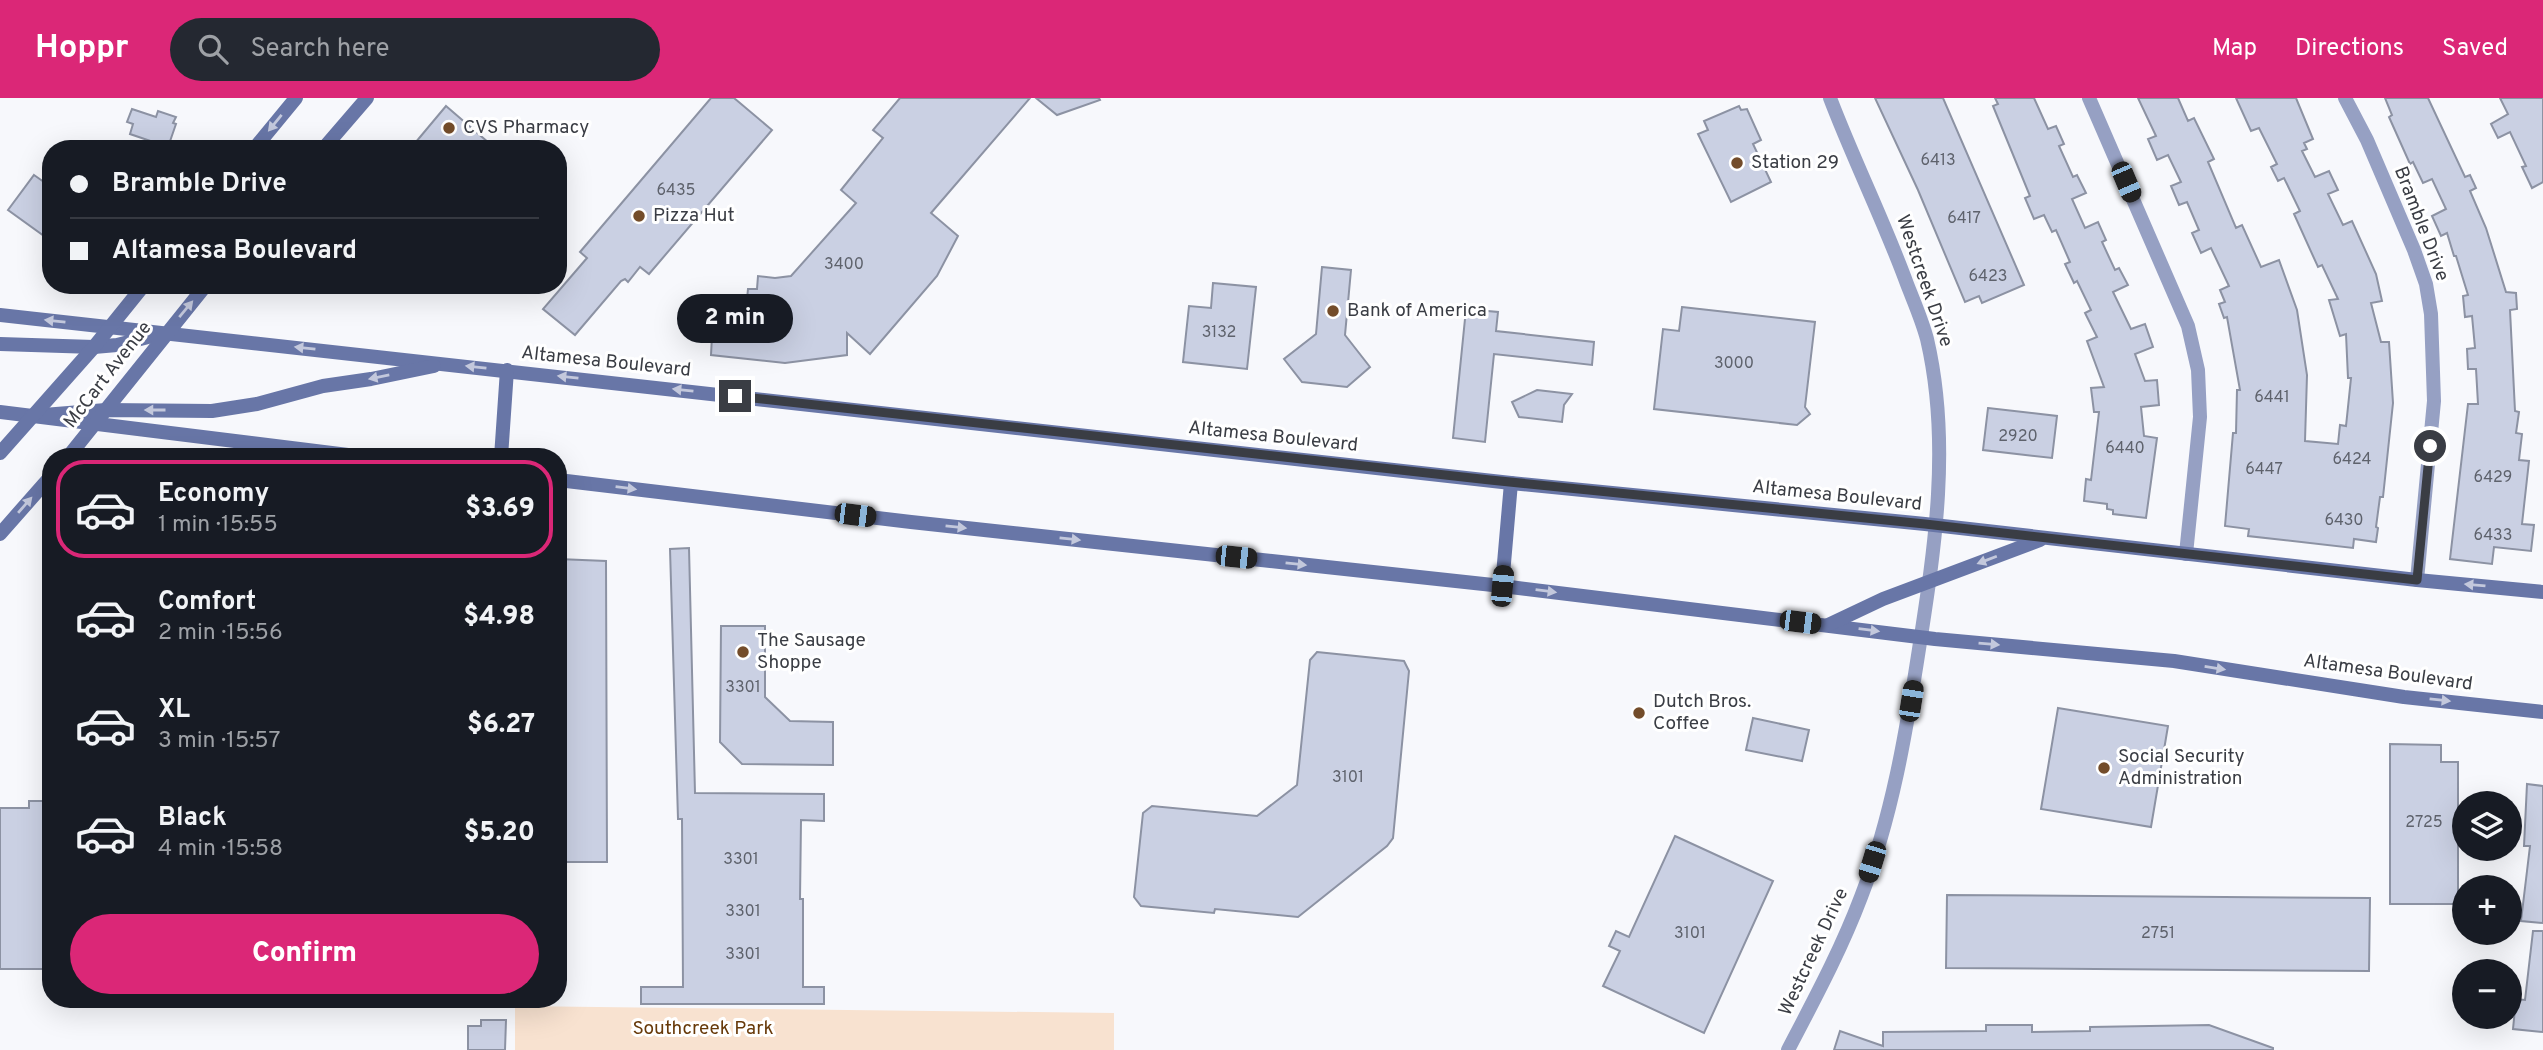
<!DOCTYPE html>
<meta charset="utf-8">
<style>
:root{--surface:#171b24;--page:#242831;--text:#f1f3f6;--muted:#9ea1a6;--line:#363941;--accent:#db2777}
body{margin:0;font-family:Overpass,sans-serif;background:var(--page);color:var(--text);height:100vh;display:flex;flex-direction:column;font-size:26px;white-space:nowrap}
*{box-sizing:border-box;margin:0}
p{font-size:23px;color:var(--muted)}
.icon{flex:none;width:38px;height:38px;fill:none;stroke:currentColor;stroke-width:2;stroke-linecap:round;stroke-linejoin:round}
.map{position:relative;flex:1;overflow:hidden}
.side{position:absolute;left:42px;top:350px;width:525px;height:560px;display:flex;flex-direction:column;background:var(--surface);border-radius:28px;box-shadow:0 7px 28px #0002}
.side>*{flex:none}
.banner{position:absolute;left:42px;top:42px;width:525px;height:154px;border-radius:28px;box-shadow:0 7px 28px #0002;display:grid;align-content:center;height:154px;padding:0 28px;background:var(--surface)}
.tools{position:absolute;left:2452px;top:693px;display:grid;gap:14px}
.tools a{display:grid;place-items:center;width:70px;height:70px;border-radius:50%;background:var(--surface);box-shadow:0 7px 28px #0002;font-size:35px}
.end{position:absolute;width:32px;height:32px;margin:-16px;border:9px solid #3a3d44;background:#fff;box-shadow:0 0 0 4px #fff}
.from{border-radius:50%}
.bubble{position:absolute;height:49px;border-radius:24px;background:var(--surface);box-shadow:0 7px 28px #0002;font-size:23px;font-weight:800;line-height:49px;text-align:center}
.car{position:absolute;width:21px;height:42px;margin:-21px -10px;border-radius:9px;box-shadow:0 0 5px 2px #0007;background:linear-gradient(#222 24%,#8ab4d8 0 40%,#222 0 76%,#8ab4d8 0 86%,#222 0)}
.banner b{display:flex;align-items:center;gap:24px;height:66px;font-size:26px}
.banner b+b{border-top:2px solid var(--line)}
.banner i{width:18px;height:18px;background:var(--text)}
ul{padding:12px 0 0;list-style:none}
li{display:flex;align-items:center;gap:21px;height:98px;margin:0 14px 10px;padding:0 14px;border:4px solid transparent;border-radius:28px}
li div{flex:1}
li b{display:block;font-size:26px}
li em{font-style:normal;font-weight:800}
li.current{border-color:var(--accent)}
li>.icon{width:63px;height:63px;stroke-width:1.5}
.cta{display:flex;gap:14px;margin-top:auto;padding:14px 28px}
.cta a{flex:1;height:80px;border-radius:42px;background:var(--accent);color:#fff;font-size:28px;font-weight:800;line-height:80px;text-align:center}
header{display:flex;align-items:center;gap:42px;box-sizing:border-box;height:98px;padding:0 35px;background:var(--accent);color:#fff}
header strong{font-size:33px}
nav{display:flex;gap:38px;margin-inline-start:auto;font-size:24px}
.search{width:490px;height:63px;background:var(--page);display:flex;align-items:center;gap:18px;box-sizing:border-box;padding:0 24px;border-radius:38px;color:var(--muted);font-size:26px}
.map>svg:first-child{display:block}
.green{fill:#f8e2d0}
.building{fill:#cad0e3;stroke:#8c92a3;stroke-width:2}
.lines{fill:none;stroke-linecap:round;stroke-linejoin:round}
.minor{stroke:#96a0c3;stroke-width:14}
.tertiary{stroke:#96a0c3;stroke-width:14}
.secondary{stroke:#6876a7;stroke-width:14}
.oneway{fill:#c3c8dc}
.route{stroke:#3a3d44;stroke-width:9}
.poi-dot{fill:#734c2a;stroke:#fff;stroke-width:2.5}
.labels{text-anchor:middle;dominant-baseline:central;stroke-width:6;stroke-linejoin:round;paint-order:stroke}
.number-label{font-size:16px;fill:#5e626c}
.poi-label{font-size:19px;fill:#3a3d44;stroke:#fff;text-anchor:start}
.street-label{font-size:19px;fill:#3a3d44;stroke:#fff}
.park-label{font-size:19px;fill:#673909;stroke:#fff}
</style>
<header>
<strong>Hoppr</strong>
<div class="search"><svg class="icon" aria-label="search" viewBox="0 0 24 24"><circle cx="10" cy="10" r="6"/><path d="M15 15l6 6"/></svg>Search here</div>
<nav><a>Map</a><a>Directions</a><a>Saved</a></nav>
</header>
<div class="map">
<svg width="2543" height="952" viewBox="0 0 2543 952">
<rect width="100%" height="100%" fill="#f7f8fc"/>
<polygon class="green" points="515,908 1114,915 1114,952 515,952"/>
<g class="building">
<polygon points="711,0 734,0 772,32 649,176 640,169 628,184 625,181 621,183 575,237 543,211 587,160 580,154"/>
<polygon points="900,0 1030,0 931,115 958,138 937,178 870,256 847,235 847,257 785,265 711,257 712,238 743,242 748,191 757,191 758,178 775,180 791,178 856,105 841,92 883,40 873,32"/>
<polygon points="1036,0 1099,0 1100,2 1057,17"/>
<polygon points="1875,0 1943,0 2024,187 1982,205 1979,198 1965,204 1918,92"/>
<polygon points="1995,0 2034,0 2048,31 2056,28 2064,46 2059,48 2073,79 2077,77 2086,95 2072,101 2085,130 2098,124 2106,142 2102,144 2115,172 2119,170 2128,187 2113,194 2131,231 2145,226 2153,249 2135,256 2145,283 2157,282 2159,307 2141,309 2144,338 2157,340 2146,420 2113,416 2113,412 2107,411 2107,406 2084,403 2086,381 2091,382 2099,314 2094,314 2091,290 2104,289 2087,243 2097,239 2085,215 2091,212 2077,183 2074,185 2065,166 2070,164 2056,132 2052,134 2044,117 2034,121 2025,100 2030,98 1993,8 1998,6"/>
<polygon points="2138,0 2178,0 2188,23 2194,20 2214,61 2208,64 2236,130 2242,127 2261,169 2279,162 2297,212 2307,277 2305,343 2338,346 2340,327 2346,328 2351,280 2348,280 2346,236 2340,238 2329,202 2338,201 2322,167 2318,169 2294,116 2300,113 2284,80 2278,83 2271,69 2277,66 2259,30 2251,33 2236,0 2296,0 2313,41 2304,45 2307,51 2302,53 2315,79 2329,73 2338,92 2328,96 2343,127 2352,123 2376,176 2382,203 2371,205 2381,244 2389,244 2393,305 2383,399 2380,399 2376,429 2378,430 2376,444 2354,441 2353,450 2248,438 2249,431 2225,428 2233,335 2236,335 2237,292 2240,292 2227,219 2224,220 2219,206 2225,204 2220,192 2229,188 2211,150 2201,155 2192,135 2199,132 2187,104 2179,107 2171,88 2181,84 2168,57 2157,62 2148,41 2156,38"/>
<polygon points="2385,0 2428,0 2465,79 2470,77 2476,90 2470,93 2486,130 2506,194 2516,195 2517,211 2510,212 2515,313 2519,314 2516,335 2522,336 2519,362 2529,363 2522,426 2534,427 2531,453 2494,449 2492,466 2450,461 2468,306 2478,306 2476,271 2468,271 2467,251 2475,250 2472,218 2465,219 2463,198 2468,197 2456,158 2454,158 2447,135 2441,138 2432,118 2446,111 2432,81 2423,85 2413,64 2410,66 2389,19 2392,17"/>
<polygon points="2500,0 2543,0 2543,84 2532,90 2522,69 2526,68 2510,34 2498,40 2491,26 2508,16"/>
<polygon points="446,8 496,51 410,51"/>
<polygon points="1739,8 1741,12 1747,11 1761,42 1753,46 1771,84 1731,104 1698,36 1708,32 1704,23"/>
<polygon points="132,11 156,19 158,13 176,19 173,25 176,26 168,49 130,36 133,26 127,24"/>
<polygon points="34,77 51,89 51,143 8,112"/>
<polygon points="1322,169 1351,172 1345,237 1370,269 1347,289 1302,284 1284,261 1316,236"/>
<polygon points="1213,185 1256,189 1247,271 1183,264 1189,208 1211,210"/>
<polygon points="1682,209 1815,224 1805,309 1810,316 1797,327 1654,311 1663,231 1679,233"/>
<polygon points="1466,211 1498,214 1496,233 1594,244 1592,267 1494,256 1485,344 1453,340"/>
<polygon points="1537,292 1572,296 1564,307 1562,324 1519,319 1512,304"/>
<polygon points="1988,310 2057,318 2052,360 1983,352"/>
<polygon points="689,450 695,695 824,696 824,723 801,722 800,801 803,801 803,889 824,889 824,906 641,906 641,889 683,889 682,721 678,721 670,451"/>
<polygon points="558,461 606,463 607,764 558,764"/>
<polygon points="721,528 765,528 765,599 790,623 833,624 833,667 742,666 720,644"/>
<polygon points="1317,554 1404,563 1409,573 1393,740 1387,748 1298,819 1215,811 1214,815 1141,808 1134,799 1143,715 1152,708 1257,718 1297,687 1310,562"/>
<polygon points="2058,610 2168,628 2151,729 2041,711"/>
<polygon points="1753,620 1809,632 1802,663 1746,652"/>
<polygon points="2390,646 2441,647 2441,664 2458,664 2458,806 2390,806"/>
<polygon points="2527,686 2543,688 2543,825 2521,823 2530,748 2524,748"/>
<polygon points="29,703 51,703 51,871 0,871 0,710 29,710"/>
<polygon points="1675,738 1773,783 1704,935 1603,888 1620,853 1609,848 1616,833 1629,839"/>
<polygon points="1947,797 2370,800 2369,873 1946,870"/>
<polygon points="2533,833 2543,833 2543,934 2513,931 2516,901 2525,902"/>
<polygon points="481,922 506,922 505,952 468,952 468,928 481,928"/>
<polygon points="1986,927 2032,927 2032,934 2090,933 2090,929 2209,927 2273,950 2273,952 1834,952 1840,933 1883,948 1883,934 1986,933"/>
</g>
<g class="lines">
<g class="minor">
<polyline points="2089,0 2188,228 2198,272 2200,319 2186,456"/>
<polyline points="2345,0 2367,42 2414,152 2426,186 2431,216 2434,303 2417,482"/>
</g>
<path class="tertiary" d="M1788,952C1814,902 1841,852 1861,799C1892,719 1906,635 1919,551C1935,449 1951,344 1927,241C1922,222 1914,204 1907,186C1884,123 1854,63 1830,0"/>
<g class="secondary">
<polyline points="254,51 296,0"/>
<polyline points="323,51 367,0"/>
<polyline points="0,217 1511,385 1925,426 2417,482 2543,494"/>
<polyline points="0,246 94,249 117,247 156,237"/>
<polyline points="0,314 364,359"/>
<polyline points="31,318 106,312 212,313 257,306 323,288 371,281 434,268"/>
<polyline points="0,355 94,249 144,187"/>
<polyline points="68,359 206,187"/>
<polyline points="501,359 507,272"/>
<polyline points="558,382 911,424 1502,488 1935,541 2174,563 2404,599 2543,614"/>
<polyline points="0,436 51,378"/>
<polyline points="1502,488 1511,385"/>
<polyline points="1828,527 1883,501 2040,442"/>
</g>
</g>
<defs><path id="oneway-solid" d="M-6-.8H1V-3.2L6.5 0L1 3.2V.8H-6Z" transform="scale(1.75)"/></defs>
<g class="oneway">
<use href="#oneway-solid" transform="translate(275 25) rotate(129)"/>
<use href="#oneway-solid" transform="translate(186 211) rotate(-50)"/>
<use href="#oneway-solid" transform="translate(55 223) rotate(-174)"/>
<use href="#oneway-solid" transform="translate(305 250) rotate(-174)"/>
<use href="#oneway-solid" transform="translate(476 269) rotate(-174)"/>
<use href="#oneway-solid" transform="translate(379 279) rotate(169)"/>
<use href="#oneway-solid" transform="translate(568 279) rotate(-174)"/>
<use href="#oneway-solid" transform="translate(683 292) rotate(-174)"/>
<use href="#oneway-solid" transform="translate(155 312) rotate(180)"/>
<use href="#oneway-solid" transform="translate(626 390) rotate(7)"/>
<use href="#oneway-solid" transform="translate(25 407) rotate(-49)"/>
<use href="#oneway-solid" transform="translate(956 429) rotate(6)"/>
<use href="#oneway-solid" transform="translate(1070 441) rotate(6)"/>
<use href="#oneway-solid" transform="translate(1987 462) rotate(159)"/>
<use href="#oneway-solid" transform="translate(1296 466) rotate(6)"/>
<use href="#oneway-solid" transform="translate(2475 487) rotate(-175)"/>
<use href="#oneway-solid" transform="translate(1546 493) rotate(7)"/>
<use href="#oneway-solid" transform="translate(1869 532) rotate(7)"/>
<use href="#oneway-solid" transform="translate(1989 546) rotate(5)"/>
<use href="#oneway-solid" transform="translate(2215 570) rotate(9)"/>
<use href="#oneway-solid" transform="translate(2440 602) rotate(6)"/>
</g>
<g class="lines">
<polyline class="route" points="735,298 1490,382 1925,426 2417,482 2430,348"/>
</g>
<g class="poi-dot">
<circle cx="449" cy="30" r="7"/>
<circle cx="1737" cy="65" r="7"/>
<circle cx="639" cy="118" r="7"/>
<circle cx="1333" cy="213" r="7"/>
<circle cx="743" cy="554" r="7"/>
<circle cx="1639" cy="615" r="7"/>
<circle cx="2104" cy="670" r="7"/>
</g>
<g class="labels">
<g class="number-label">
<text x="1938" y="63">6413</text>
<text x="676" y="93">6435</text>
<text x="1964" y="121">6417</text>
<text x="844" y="167">3400</text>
<text x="1988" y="179">6423</text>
<text x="1219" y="235">3132</text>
<text x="1734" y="266">3000</text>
<text x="2272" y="300">6441</text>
<text x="2018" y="339">2920</text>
<text x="2125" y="351">6440</text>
<text x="2352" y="362">6424</text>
<text x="2264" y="372">6447</text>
<text x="2493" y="380">6429</text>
<text x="2344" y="423">6430</text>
<text x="2493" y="438">6433</text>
<text x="743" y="590">3301</text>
<text x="1348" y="680">3101</text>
<text x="2424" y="725">2725</text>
<text x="741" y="762">3301</text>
<text x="743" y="814">3301</text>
<text x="1690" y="836">3101</text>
<text x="2158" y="836">2751</text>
<text x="743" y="857">3301</text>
</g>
<g class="poi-label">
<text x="463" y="30">CVS Pharmacy</text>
<text x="1751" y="65">Station 29</text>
<text x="653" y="118">Pizza Hut</text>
<text x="1347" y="213">Bank of America</text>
<text x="757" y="543">The Sausage<tspan x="757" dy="22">Shoppe</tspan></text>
<text x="1653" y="604">Dutch Bros.<tspan x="1653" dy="22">Coffee</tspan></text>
<text x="2118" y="659">Social Security<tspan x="2118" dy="22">Administration</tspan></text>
</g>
<g class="street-label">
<text transform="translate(2421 126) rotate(69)">Bramble Drive</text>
<text transform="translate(1924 183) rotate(71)">Westcreek Drive</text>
<text transform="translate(606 264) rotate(6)">Altamesa Boulevard</text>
<text transform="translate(108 277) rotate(-52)">McCart Avenue</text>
<text transform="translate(1273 339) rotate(6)">Altamesa Boulevard</text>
<text transform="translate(1837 398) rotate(6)">Altamesa Boulevard</text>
<text transform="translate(2388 575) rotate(8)">Altamesa Boulevard</text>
<text transform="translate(1814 854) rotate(-65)">Westcreek Drive</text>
</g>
<g class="park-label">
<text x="703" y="931">Southcreek Park</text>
</g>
</g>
</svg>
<div class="tools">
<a><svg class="icon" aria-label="layers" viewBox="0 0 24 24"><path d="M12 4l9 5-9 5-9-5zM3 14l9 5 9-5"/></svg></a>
<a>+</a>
<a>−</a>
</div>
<i class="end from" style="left:2430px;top:348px"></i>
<i class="end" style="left:735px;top:298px"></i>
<div class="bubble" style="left:677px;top:196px;width:116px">2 min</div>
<i class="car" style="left:2126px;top:84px;rotate:157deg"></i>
<i class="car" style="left:855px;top:417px;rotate:97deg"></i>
<i class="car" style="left:1236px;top:459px;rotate:96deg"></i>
<i class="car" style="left:1502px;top:488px;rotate:5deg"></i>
<i class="car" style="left:1800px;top:524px;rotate:97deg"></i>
<i class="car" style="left:1911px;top:603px;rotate:9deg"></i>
<i class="car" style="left:1872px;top:764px;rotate:197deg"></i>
<div class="banner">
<b><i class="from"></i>Bramble Drive</b>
<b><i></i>Altamesa Boulevard</b>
</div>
<section class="side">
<ul>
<li class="current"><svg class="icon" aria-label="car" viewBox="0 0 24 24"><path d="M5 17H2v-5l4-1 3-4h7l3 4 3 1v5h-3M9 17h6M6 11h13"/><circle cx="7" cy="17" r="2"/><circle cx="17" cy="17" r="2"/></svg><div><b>Economy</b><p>1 min · 15:55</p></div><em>$3.69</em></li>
<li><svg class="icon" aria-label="car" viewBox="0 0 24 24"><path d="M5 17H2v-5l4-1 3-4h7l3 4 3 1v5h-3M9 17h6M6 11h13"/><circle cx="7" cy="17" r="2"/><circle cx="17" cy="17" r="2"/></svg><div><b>Comfort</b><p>2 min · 15:56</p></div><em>$4.98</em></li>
<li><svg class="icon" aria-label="car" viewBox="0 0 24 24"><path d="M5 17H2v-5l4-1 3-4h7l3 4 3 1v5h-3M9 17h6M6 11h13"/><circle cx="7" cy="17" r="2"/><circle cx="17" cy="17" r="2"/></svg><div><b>XL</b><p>3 min · 15:57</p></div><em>$6.27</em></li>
<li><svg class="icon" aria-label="car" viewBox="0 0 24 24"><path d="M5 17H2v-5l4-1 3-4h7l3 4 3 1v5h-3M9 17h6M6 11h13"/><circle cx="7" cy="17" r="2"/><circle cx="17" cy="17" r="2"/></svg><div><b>Black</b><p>4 min · 15:58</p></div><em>$5.20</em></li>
</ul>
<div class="cta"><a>Confirm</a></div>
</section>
</div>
